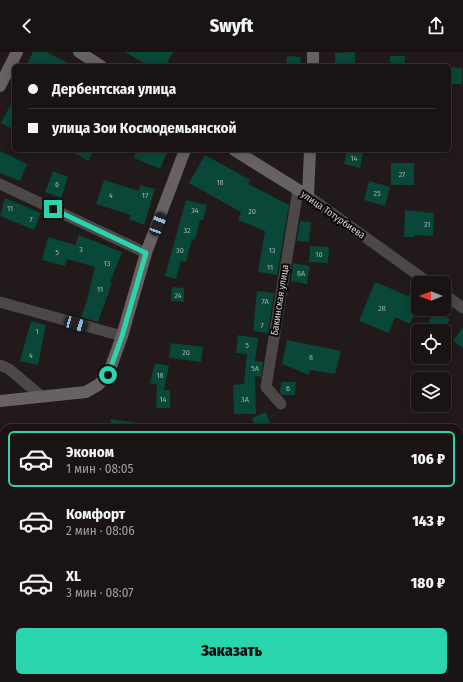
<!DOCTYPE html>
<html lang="ru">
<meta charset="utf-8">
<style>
:root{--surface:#191314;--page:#262022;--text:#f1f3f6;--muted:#9f9ea0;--line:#373234;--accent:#29d5ac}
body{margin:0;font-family:"Fira Sans Condensed",sans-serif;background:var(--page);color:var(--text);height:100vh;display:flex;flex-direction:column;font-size:15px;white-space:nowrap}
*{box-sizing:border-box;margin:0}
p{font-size:13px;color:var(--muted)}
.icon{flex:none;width:22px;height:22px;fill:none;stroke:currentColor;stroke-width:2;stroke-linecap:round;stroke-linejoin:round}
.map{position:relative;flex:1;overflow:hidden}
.side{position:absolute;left:0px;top:372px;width:463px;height:258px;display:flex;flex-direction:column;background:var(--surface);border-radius:12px 12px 0 0;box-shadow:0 2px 10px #0003,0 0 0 1px var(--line)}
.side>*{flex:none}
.hud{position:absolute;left:12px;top:12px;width:439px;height:88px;border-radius:6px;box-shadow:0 2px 10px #0003,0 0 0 1px var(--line);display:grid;align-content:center;height:88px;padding:0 16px;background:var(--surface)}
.needle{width:26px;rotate:270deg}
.fabs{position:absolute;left:411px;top:224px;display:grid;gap:8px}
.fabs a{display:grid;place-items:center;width:40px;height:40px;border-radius:6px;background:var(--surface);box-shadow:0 2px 10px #0003,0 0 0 1px var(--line);font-size:20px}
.end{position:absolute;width:18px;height:18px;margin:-9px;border:5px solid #29d5ac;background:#111;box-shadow:0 0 0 2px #111}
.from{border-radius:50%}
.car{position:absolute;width:12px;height:24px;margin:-12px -6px;border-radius:5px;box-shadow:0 0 3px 1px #0007;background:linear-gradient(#222 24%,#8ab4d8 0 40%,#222 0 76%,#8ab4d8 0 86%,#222 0)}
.hud b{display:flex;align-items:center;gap:14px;height:38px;font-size:15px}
.hud b+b{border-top:1px solid var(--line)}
.hud i{width:10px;height:10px;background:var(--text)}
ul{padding:7px 0 0;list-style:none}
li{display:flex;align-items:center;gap:12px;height:56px;margin:0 8px 6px;padding:0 8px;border:2px solid transparent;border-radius:6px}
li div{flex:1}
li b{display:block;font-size:15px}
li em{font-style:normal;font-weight:800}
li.selected{border-color:var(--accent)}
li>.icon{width:36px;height:36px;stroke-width:1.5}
.primary-button{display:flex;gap:8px;margin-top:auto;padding:8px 16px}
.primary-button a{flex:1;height:46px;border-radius:6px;background:var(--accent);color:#111;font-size:16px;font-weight:800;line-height:46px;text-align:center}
header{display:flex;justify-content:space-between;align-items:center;height:52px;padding:0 16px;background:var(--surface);font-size:18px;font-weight:800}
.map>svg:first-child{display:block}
.building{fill:#094738}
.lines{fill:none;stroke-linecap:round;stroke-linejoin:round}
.street{stroke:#4c4848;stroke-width:11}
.secondary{stroke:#686161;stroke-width:12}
.route{stroke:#29d5ac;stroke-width:5}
.labels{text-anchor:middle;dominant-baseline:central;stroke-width:4;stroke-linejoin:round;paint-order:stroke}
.number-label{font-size:8px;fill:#a6b1ad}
.street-label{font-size:10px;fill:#dad4d4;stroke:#080606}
</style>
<header><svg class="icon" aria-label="back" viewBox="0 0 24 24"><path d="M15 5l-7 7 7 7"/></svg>Swyft<svg class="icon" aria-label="share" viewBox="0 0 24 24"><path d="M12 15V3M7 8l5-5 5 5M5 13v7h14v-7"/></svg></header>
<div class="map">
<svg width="463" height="630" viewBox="0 0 463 630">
<rect width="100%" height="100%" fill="#21191a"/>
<g class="building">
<polygon points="33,0 46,0 74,14 26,14"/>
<polygon points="125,0 173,0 165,14 149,14"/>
<polygon points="355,0 355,14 335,14 335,1"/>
<polygon points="287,4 301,5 300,14 286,14"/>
<rect x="390" y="4" width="15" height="10"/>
<polygon points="449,15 462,16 462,32 449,32"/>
<polygon points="14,46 14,78 1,71"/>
<polygon points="69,98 94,98 88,109"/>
<polygon points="137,98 168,98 160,117 134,106"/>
<polygon points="347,98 363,101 360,116 344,112"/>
<polygon points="0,99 27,112 20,129 0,121"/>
<polygon points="205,103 250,128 248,132 289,153 277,223 258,220 265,179 238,168 241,160 189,131"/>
<rect x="391" y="111" width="23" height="22"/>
<polygon points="53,119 68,125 61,146 45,140"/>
<polygon points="104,128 139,139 140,133 155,137 144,173 129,167 131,163 96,152"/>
<polygon points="369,129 390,135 385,154 364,148"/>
<polygon points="5,146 41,161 34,178 0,164"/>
<polygon points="186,148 207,153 203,168 200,168 195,188 192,187 186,210 181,209 176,227 165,224"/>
<polygon points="405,158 434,161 433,184 414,183 414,185 404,185"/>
<polygon points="300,169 311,170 309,190 297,189"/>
<polygon points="79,183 122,200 110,230 112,231 98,270 81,265 87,248 95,215 67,207 65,214 42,208 48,185 75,193"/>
<polygon points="310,194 329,195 328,211 309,210"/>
<polygon points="293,211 310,214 307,232 291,229"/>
<polygon points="375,230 408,244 410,241 418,244 418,254 410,272 395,265 389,281 359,269"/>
<polygon points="172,235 184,236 184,250 171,249"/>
<polygon points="257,239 274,241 268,281 253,279"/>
<polygon points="434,259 450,267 443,279 424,279"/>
<polygon points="31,269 46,273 38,313 20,309"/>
<polygon points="463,275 463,296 453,289"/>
<polygon points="238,283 258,286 255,309 263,310 261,325 255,324 256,362 234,362 233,333 244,332 247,302 236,301"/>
<polygon points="287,288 341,299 335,322 310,318 309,323 282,312"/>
<polygon points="171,291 203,295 201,310 169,306"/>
<polygon points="155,311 169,314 164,338 170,338 170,356 156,356 157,333 150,331"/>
<polygon points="281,330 296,330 295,343 282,343 280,341"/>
<polygon points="266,360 272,376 256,376 252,366"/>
<polygon points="111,367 138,371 137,376 110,376"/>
</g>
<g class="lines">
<g class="street">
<polyline points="0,132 146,201"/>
<polyline points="308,144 429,231"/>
<polyline points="444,242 463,256"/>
<polyline points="0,250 122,284"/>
<polyline points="0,313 9,317 41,344"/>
<polyline points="281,352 266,335 298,138"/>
<polyline points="0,477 4,479"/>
<polyline points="459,501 463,502"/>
<polyline points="0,623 4,623"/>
<polyline points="158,626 190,630"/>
</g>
<g class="secondary">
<polyline points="79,0 101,14"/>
<polyline points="313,14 313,0"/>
<polyline points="0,34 17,0"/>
<polyline points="234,98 308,144 310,98"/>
<polyline points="0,349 86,340 98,333 108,323 122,284 146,201 185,98"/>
</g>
</g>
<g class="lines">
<polyline class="route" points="53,157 146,201 122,284 108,323"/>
</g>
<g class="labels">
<g class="number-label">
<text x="354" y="106">14</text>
<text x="402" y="122">27</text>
<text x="220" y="130">18</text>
<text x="57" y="132">6</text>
<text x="377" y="141">25</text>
<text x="111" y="143">4</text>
<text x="145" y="143">17</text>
<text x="10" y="156">11</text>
<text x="195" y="158">34</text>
<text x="252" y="159">20</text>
<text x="31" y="167">7</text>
<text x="427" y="172">31</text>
<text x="187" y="178">32</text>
<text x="81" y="197">3</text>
<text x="180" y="198">30</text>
<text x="272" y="198">13</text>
<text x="57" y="200">5</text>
<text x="319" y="202">10</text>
<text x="107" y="211">13</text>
<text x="270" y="215">11</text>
<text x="301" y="221">8А</text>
<text x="100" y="237">11</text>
<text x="178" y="243">24</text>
<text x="265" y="249">7А</text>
<text x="382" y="256">28</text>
<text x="262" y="273">7</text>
<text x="37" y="279">1</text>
<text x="247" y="293">5</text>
<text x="186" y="300">20</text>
<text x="31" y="303">4</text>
<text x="311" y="305">8</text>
<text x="255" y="316">5А</text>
<text x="160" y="323">18</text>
<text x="288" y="336">6</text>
<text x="163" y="347">14</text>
<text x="245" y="347">3А</text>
</g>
<g class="street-label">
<text transform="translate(333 163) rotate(35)">улица Тотурбиева</text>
<text transform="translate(280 248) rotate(-81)">Бакинская улица</text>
</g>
</g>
</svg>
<div class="fabs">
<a><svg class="needle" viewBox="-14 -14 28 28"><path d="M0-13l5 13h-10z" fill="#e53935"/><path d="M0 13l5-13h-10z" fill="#9f9ea0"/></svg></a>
<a><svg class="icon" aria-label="locate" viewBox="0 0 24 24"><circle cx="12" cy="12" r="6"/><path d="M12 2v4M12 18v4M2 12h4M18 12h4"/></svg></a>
<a><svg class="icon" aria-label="layers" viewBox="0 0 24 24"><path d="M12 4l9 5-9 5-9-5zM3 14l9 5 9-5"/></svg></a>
</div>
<i class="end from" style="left:108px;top:323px"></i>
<i class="end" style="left:53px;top:157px"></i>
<i class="car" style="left:158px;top:172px;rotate:21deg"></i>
<i class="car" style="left:76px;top:272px;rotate:106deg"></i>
<div class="hud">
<b><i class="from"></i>Дербентская улица</b>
<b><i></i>улица Зои Космодемьянской</b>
</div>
<section class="side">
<ul>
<li class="selected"><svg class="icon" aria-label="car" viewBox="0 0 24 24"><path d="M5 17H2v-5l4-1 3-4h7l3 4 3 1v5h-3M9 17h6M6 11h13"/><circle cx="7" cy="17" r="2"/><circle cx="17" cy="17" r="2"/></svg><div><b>Эконом</b><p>1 мин · 08:05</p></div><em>106 ₽</em></li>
<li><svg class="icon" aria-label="car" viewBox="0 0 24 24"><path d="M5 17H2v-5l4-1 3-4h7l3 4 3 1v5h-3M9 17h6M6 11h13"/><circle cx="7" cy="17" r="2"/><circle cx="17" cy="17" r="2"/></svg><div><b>Комфорт</b><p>2 мин · 08:06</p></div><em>143 ₽</em></li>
<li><svg class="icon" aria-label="car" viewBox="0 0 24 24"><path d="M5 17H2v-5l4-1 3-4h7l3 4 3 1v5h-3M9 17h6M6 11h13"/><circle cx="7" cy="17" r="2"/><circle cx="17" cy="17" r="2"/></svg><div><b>XL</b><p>3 мин · 08:07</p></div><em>180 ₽</em></li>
</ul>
<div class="primary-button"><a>Заказать</a></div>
</section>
</div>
